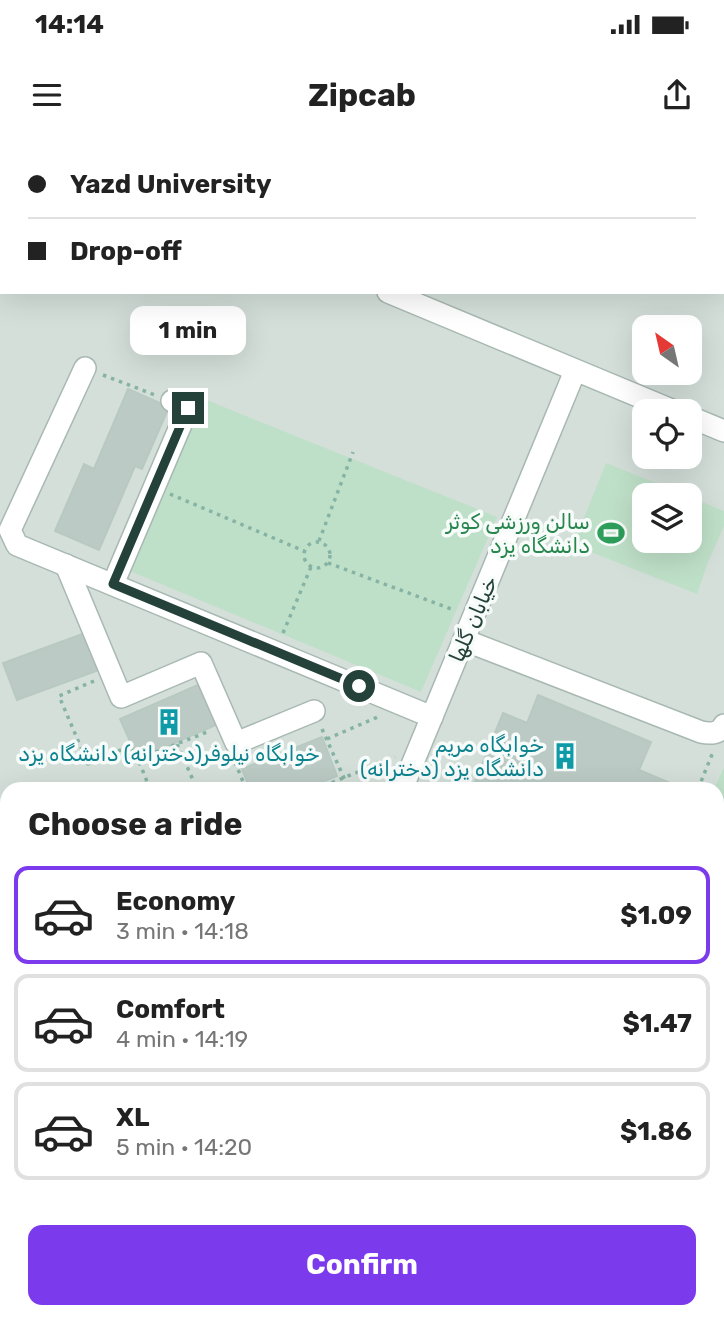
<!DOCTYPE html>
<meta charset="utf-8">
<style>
:root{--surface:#fff;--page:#f2f2f2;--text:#222;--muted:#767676;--line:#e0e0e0;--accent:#7c3aed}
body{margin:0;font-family:Rubik,"Noto Naskh Arabic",sans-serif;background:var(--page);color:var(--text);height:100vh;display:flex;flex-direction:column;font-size:26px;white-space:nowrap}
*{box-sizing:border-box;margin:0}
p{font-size:23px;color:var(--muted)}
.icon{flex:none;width:38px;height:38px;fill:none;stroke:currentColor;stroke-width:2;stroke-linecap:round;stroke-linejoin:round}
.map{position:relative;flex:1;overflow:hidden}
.drawer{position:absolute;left:0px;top:642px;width:724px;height:537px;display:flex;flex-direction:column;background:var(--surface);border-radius:21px 21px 0 0;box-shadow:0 7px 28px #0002}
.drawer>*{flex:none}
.top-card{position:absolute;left:0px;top:0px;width:724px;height:154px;box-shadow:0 7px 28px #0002;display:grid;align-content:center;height:154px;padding:0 28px;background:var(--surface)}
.needle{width:46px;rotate:326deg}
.controls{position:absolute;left:632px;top:175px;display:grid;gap:14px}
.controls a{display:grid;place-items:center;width:70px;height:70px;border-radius:14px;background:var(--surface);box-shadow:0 7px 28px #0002;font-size:35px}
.end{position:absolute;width:32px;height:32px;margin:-16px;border:9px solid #24423a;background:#fff;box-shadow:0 0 0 4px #fff}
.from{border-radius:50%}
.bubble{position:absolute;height:49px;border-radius:14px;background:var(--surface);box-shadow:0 7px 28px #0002;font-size:23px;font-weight:700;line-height:49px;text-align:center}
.top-card b{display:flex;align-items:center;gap:24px;height:66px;font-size:26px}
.top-card b+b{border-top:2px solid var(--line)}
.top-card i{width:18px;height:18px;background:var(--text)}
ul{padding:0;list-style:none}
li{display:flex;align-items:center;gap:21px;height:98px;margin:0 14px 10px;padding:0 14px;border:4px solid var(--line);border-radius:14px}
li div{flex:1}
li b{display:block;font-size:26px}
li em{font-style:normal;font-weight:700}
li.on{border-color:var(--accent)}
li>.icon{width:63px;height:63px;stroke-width:1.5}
h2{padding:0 28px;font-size:32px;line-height:84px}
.cta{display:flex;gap:14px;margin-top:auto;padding:14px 28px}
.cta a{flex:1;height:80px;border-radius:14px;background:var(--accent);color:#fff;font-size:28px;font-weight:700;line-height:80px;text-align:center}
.status{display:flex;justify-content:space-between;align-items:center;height:49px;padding:0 35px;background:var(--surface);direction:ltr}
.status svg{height:19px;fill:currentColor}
header{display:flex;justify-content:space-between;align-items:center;height:91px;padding:0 28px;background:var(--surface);font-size:32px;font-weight:700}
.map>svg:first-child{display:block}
.built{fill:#d4dfda;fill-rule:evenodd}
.green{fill:#bfe0c8}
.building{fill:#bbcac4;stroke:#b8c9c2;stroke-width:2}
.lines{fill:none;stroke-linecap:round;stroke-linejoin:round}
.minor-casing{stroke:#a8b8b2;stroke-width:24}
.path{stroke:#86b3a5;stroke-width:3.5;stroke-dasharray:3.5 5;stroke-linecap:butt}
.minor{stroke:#fff;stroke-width:21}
.route{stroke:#24423a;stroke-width:9}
.labels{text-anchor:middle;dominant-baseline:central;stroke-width:7;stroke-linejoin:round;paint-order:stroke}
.leisure-label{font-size:21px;fill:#27864d;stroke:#f7fbf9;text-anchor:end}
.street-label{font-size:21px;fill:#24423a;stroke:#f7fbf9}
.culture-label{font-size:21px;fill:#0d838f;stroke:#f7fbf9;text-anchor:end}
</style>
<div class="status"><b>14:14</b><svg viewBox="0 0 49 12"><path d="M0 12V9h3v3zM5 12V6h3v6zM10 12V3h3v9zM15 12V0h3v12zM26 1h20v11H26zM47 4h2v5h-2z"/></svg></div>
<header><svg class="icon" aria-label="menu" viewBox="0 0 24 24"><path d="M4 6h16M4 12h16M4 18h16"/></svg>Zipcab<svg class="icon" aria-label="share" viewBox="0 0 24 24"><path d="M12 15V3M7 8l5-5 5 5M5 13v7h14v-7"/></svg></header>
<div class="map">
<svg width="724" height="1179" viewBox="0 0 724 1179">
<rect width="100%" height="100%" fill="#e6efeb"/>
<path class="built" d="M0,0H724V1179H0ZM2,2H723V152H2ZM644,187H690V233H644ZM644,271H690V317H644ZM644,355H690V401H644ZM7,649H718V1172H7Z"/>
<g class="green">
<polygon points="199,257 497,377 421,552 125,429"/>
<polygon points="606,323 686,355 644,355 644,401 690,401 690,357 724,371 724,386 708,422 697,454 573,405"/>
<polygon points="724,627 724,831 718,829 718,649 714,649"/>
</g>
<g class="building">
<polygon points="128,249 169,267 142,329 135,326 99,410 55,391 84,324 94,329"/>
<polygon points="85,493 99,530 17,560 3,523"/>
<polygon points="200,544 218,584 138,619 120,579"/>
<polygon points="538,555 651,602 639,630 668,642 665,649 472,649 503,573 527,583"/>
<polygon points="322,597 337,636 305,649 250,649 242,629"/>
<polygon points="258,1172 454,1172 451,1179 255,1179"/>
</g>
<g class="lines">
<defs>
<g id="minor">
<polyline points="25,0 29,2"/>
<polyline points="466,0 470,2"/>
<polyline points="613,2 614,0"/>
<polyline points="388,152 674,271"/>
<polyline points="85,228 10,390 17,405 432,577"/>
<polyline points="690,277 724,291"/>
<polyline points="66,425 121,557 201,523 236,603 314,571"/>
<polyline points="113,444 188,268 172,261"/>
<path d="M464,500L701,592C710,594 719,594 724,585"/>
<polyline points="402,649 575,231"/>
<polyline points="184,1179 187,1172"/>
</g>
</defs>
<use href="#minor" class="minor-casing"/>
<g class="path">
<polyline points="103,235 155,255"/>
<polyline points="170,354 304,411"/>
<polyline points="319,401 353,312"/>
<circle cx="317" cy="415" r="13"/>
<polyline points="328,423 454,470"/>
<polyline points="283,493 311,427"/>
<polyline points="94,541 59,556 88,624 130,606 138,619"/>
<polyline points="322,589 349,649"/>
<polyline points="327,599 380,576"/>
<polyline points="177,604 197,649"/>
<polyline points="235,622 246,649"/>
<polyline points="150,649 138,619 210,591"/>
<polyline points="316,649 395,617"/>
<polyline points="698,649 713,612"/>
<polyline points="718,845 724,848"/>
<polyline points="718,914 724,911"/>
<polyline points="598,1172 613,1179"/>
<polyline points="468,1179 471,1172"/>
</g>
<use href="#minor" class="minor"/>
</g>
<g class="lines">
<polyline class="route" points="188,268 113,444 359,546"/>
</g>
<defs>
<symbol id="stadium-bare" viewBox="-9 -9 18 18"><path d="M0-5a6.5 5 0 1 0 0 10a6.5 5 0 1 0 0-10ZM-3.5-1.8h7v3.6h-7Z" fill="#2e9e5b" stroke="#f7fbf9" stroke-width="2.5" paint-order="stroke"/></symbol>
<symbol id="building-bare" viewBox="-9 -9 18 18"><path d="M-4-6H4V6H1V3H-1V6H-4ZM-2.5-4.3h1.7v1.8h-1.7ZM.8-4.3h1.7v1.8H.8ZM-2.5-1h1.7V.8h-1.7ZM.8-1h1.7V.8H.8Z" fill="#0f9aa8" stroke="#f7fbf9" stroke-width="2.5" paint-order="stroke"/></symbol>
</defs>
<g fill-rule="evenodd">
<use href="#stadium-bare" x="592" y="374" width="38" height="38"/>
<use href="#building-bare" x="150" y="563" width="38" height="38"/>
<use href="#building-bare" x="546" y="597" width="38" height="38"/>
</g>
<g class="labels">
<g class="leisure-label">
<text x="590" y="381">سالن ورزشی کوثر<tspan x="590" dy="24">دانشگاه یزد</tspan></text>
</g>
<g class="street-label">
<text transform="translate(473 479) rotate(-67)">خیابان گلها</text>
</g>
<g class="culture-label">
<text x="544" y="604">خوابگاه مریم<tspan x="544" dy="24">(دخترانه) دانشگاه یزد</tspan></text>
<text x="169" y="613" text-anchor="middle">خوابگاه نیلوفر(دخترانه) دانشگاه یزد</text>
</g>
</g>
</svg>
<div class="controls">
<a><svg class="needle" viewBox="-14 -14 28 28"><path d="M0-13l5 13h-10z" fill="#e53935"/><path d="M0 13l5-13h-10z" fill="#767676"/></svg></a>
<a><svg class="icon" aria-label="locate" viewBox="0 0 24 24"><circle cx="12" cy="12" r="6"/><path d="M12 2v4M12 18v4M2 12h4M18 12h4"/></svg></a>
<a><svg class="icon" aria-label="layers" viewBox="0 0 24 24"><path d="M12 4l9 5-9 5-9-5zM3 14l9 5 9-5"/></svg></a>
</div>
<i class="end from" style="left:359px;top:546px"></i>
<i class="end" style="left:188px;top:268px"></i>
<div class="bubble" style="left:130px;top:166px;width:116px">1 min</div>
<div class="top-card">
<b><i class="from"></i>Yazd University</b>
<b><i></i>Drop-off</b>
</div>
<section class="drawer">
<h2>Choose a ride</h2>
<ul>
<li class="on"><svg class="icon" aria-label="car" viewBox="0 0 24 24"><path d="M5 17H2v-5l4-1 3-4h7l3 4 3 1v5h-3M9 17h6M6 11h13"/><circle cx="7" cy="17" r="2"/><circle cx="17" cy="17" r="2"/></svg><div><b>Economy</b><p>3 min · 14:18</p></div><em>$1.09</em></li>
<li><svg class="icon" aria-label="car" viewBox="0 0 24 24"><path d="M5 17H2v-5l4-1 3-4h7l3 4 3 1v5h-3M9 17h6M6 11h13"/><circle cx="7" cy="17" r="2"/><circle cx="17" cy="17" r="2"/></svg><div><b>Comfort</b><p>4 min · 14:19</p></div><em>$1.47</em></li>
<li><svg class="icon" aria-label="car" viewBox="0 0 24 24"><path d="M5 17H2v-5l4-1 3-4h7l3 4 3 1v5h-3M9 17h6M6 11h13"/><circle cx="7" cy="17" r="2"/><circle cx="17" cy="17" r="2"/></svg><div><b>XL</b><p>5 min · 14:20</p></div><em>$1.86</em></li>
</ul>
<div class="cta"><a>Confirm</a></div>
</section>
</div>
